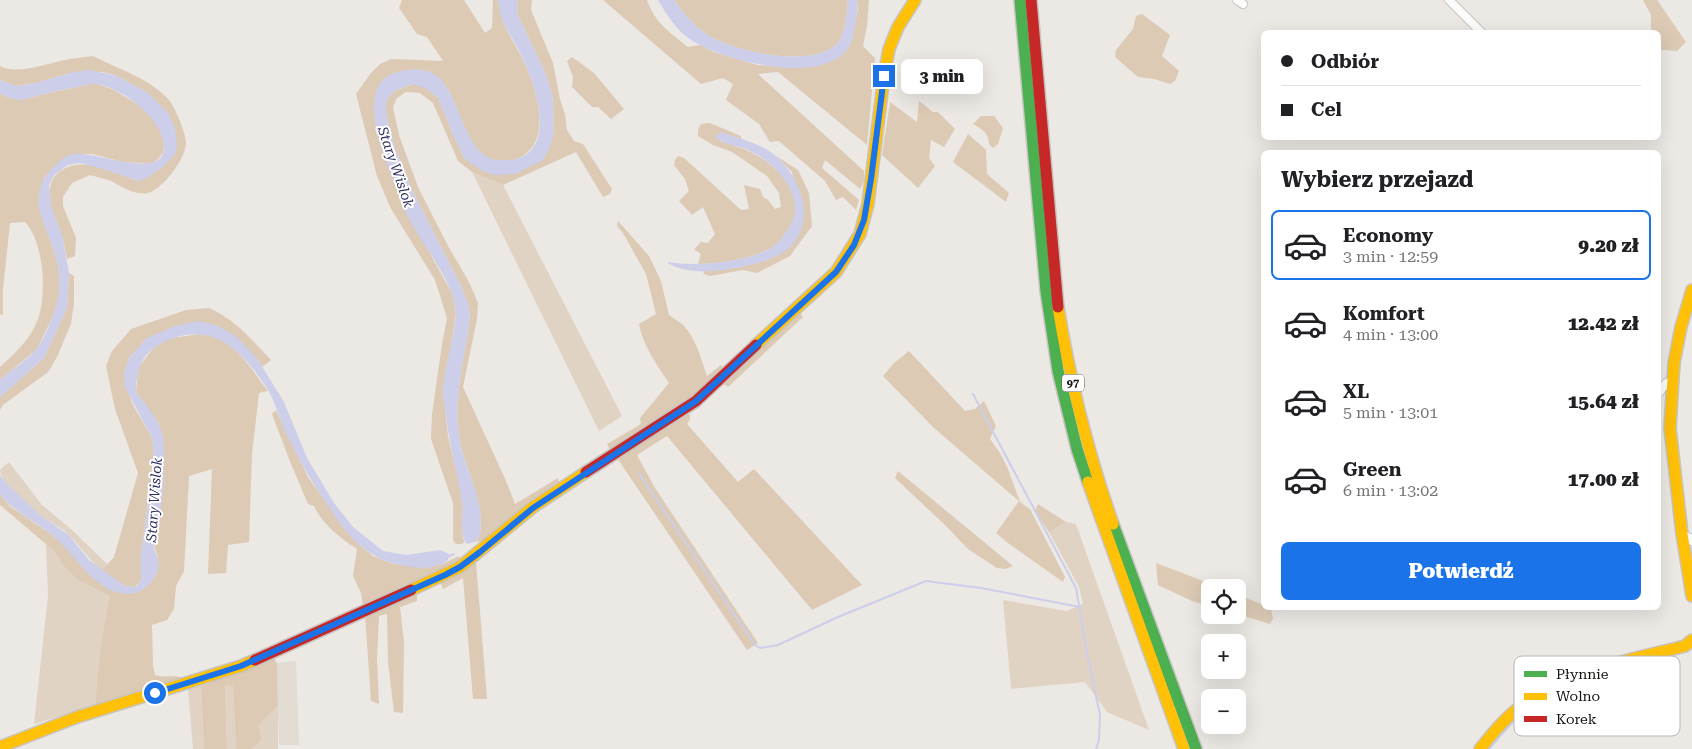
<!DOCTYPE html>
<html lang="pl">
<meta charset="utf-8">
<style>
:root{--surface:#fff;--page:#f6f6f6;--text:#202124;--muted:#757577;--line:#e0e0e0;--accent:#1a73e8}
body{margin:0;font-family:"Roboto Serif",serif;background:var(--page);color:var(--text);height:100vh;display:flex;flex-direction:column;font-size:19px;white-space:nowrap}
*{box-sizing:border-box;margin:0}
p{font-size:16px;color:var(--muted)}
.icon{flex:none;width:28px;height:28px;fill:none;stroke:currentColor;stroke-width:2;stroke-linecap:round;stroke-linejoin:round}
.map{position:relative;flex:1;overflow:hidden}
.side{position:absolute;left:1261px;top:150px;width:400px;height:460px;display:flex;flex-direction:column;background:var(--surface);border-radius:8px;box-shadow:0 5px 20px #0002}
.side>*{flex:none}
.banner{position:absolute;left:1261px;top:30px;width:400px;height:110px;border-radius:8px;box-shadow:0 5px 20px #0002;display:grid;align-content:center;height:110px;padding:0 20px;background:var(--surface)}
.controls{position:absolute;left:1201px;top:579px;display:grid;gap:10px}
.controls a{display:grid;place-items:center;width:45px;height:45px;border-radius:8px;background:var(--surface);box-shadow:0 5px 20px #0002;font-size:25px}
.end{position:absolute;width:22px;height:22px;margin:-11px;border:6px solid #1a73e8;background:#fff;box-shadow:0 0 0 2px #fff}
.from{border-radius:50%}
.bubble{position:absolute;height:35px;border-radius:8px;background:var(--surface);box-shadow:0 5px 20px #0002;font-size:16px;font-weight:800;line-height:35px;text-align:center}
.banner b{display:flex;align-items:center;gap:18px;height:48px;font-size:19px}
.banner b+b{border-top:1px solid var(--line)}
.banner i{width:12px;height:12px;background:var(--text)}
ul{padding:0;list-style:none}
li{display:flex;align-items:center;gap:15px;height:70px;margin:0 10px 8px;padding:0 10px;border:2px solid transparent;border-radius:8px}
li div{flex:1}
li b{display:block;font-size:19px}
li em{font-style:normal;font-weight:800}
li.on{border-color:var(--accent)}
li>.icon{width:45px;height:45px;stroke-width:1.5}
h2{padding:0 20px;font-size:22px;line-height:60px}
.button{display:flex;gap:10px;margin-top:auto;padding:10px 20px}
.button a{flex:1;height:58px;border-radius:8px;background:var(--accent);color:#fff;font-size:20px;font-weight:800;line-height:58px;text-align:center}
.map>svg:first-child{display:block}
.built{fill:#e2dbd1}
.green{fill:#e0d3c4}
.forest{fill:#dccab5}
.water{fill:#ccceea}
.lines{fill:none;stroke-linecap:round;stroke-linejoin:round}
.stream{stroke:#ccceea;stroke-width:2}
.street-casing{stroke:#c7c4c1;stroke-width:10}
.fast-casing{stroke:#c7c4c1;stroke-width:14}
.slow-casing{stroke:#c7c4c1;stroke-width:14}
.jam-casing{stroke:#c7c4c1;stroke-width:14}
.street{stroke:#fcfcfb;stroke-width:8}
.fast{stroke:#4caf50;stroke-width:11}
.slow{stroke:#ffc107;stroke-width:11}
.jam{stroke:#c62828;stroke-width:11}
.route{stroke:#1a73e8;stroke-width:6}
.labels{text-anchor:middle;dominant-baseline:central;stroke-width:4;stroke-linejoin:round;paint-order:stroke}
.shield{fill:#fff;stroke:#5a5856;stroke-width:1}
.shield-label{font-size:11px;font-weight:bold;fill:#14110e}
.water-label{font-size:14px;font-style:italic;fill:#2e2e61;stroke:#fff}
.key{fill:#fff;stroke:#b8b8b7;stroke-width:1}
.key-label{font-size:14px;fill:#14110e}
</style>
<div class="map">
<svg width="1692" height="749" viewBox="0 0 1692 749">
<rect width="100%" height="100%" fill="#ece8e4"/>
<polygon class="built" points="296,661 299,745 279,745 277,663"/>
<g class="green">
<polygon points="472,172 503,185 622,416 599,431"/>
<path d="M9,462L42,505L71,529L107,564L102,570C88,559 82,548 70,536C62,527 50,523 41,516C30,507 0,483 0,470Z"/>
<polygon points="1066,522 1076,524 1149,730 1107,712 1085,682 1011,689 1003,600 1067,611 1083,604 1079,587 1049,532"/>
<path d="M46,544C54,550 57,557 64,565C76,580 93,588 110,597C101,633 98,669 95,706L34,724L48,596Z"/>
<polygon points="225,684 233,686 236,749 227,749"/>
<polygon points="201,686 204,749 193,749 188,688"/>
<polygon points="278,706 278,749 252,749 258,726"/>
</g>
<g class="forest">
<path d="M402,0H464L485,33L492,28L493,0H498C499,5 500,10 501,15C506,33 519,49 526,66C537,92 553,142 519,158C510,162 495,162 486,157C465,144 459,104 445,85C442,81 438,78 434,74L376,93L432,257L453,295L456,313L451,346L445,408L448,436L458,478L463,506L462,527L463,539L465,542L461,544H456L453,540V503L431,439L432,414L442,344L447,318L435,280L390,207L377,176L356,94L371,73L380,64L391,59L443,61L427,37L417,34L399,8Z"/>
<path d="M517,0H532L531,10L553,63L560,99L565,114L567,130L574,141L583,144L612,189L610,194L603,197L576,152L503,185L472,172L458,161L433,103L420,93L406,92L397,98L393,107L399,135L418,187L447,244L470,284L478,303L477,319L463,387L506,481L515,504L558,478L560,485L506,526L480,541L475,542C477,539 480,536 480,533C485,504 466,470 460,443C452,400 465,358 470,316L468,304L460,284L412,190L395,148L386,114V101L394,91L413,84L425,87L438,98L453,134L464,158L515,174L553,136L554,119L552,93L544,70L518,16Z"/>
<path d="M603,0H647C655,23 669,32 688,47L700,45L714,52L757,65L800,68L850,45L858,10V0H869L867,26L863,46L875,58L867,145L778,72L758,74L864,171V181L860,189L825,160L822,168L859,200L856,210L843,197L836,200L825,181L779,141L770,142L759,124L726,100L733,84L723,78L701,84Z"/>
<path d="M674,0H848C847,12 846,27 841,38C824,72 733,52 708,35C694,26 684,14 674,0Z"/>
<polygon points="1643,0 1657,0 1686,42 1677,51 1661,50 1659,46 1659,32 1651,32 1651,15"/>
<polygon points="1142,14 1170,35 1162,56 1179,71 1175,81 1170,84 1154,79 1138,77 1115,57 1116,50 1133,29 1136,16"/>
<path d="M93,56C120,70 149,78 169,100C175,107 186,134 186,143C186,158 163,189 148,193C133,196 121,185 108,180C103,178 96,177 90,175L72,183L63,197V206L76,238L75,256L67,259C65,250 64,241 61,233C58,223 52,213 50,204C49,189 49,178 62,170C84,155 116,174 139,181L175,154L148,93L117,76L103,72H74L36,83L16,86L0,80V66C16,76 52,62 70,59C78,58 86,57 93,56Z"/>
<polygon points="572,57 594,73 624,109 611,119 598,107 592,107 572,87 573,77 567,61"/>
<path d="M95,83L114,90L145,109L155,120L162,135L164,146L163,153L157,160L151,164L123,162L92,154L69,155L45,176L39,206L56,257L60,278L59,298L54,314L37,349L0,380V367C15,353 31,339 38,319C47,294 44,242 25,222L10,223L3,289V315L0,314V93L7,97L22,100L44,94Z"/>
<polygon points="919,101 933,112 938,112 955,129 944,147 931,140 929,158 935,166 918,188 882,155 890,102 917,122"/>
<path d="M981,116H994L1003,128L998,144L993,148L989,144C989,133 982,129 973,124Z"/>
<path d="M710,123L741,136V139L721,133L720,141C732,145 744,148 756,155C777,166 803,193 794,220C792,224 789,228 786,232C784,235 782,239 779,242C762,258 721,264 698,264L701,254L694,249L701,242L708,243L715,234L703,207L692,215L679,201L689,191L685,179L674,165L675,160L678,156L684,158L741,210L749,209L744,185L760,189L763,197L768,200L775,209L781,207L779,193L767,176L732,152L713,145L698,136V130L701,124Z"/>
<polygon points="968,134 986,150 987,174 1009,193 1006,202 953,162"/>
<path d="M776,156L798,170L809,193L812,226L790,256L757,273L743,270L710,276L704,274L703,271C722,271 763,264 780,254C787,249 794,237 800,230L792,172Z"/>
<path d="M618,221L649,256L661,281L669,315C673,318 678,321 682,324C696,337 701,359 707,376L721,365L725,370L666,416L610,450L607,444L641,424L640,418L669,383C657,365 643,346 639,324L656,314L646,274L623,233L617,226Z"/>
<polygon points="69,273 74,276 74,303 71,324 57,357 48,372 3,405 0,410 0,397 44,358 67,308"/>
<path d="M209,308C236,320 251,339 271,360L262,367L258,360L216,325L147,338L129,358L124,374L132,403L152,438L154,457L141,555V580L135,587L125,586L102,570L114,557L138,473L115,409L106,366L112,351L131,329L186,310Z"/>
<polygon points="799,312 803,317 728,387 722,383"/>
<path d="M200,334C206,335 214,336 220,339C240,349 255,374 268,391L259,393L252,454L249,542L228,545L226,573L208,574L212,469L189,476L184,571L176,586L174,609L167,620L152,625L153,665L155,675C164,678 173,675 182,677L180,681L112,699L95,706C98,669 101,633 110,597L77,579L63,565L54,551L0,505V495L11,507L51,534L69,550L80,564L102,585L136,593L158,557L153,543L160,512L159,424L136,392L138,368L154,347L171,338Z"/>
<polygon points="909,351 965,411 975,409 984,401 996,426 990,439 1000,453 1008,469 1020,502 1030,509 1065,577 1063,582 1008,543 996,533 1019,501 934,428 883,376 894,363"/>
<path d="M276,410L308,477L354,540L373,556L394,564L440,565L459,556L460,561L433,575L363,606L361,593L353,576L357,549C340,538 323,525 314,506L308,504L289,459L272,414Z"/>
<polygon points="685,413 690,415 690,419 687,424 738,482 754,469 862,585 812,610 667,436 637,455 655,488 758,643 747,650 617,458"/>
<polygon points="898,471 1013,566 1005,569 997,568 968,549 945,525 895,478"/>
<polygon points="1038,504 1066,522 1049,532 1035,511"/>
<polygon points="476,562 487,699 473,699 463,578 443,589 440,581"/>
<polygon points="1156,563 1219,587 1210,588 1210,606 1192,601 1158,585"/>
<polygon points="417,591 417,601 400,607 404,643 403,713 394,712 388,662 387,614 379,616 377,657 379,704 371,701 365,615"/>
<polygon points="1238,595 1264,605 1264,608 1271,608 1273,619 1270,624 1238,614"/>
<polygon points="273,656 277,663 278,706 258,726 261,740 252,749 236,749 233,686 225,685 227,749 204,749 201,686 247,669"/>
</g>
<g class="water">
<path d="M498,0H517L518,16L544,70L552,93L554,119L553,136L550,147L543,160L515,174L495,175L482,171L464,158L453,134L438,98L425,88L412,84L394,91L386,101V114L395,148L412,190L460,284L468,304L470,316C465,358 452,400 460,443C466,472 485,502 480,533C480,536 477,539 475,542L467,544C458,532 464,516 462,503C458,473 449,444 446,415C445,406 442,397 443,389C445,370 450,350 454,330C454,325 456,319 456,313C456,285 422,244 409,219C404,210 401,200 398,191C388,166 369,123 375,96C377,85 385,75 397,72C408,69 424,68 434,74C464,93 461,165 506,160C514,160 520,159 527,154C551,136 536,89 526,66C520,49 508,34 501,17C500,12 499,5 498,0Z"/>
<path d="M658,0H674C684,14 694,26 708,35C733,52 824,72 841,38C846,27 847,12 848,0H858C858,10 854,36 850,45C827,88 723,61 691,40C676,30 667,15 658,0Z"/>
<path d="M90,70L117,76L148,93L168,113L175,128L177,145L175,154L164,166L148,177L139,181L100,168L80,163L68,165L54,175L49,185L51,206L62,235L69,273L67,308L44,358L0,397V380C10,371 30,358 37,348C42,342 45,334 48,328C59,303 63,285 56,258C52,241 43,225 39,208C37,197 41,180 49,172C54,167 61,158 69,155C89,147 164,184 164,147C164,119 121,87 96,84C90,83 83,86 77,87C66,89 55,91 44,94C37,95 29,99 22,100C14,100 6,97 0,93V80L16,86L36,83L74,72Z"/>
<path d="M721,132C740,139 761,143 777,157C800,178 816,217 792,245C779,259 754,264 736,268C715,272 689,274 669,264L668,262C698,267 756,263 779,242C782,239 785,233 788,229C801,211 794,190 780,174C772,163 756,153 743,148C733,145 723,144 715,137Z"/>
<path d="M198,321L216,325L237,337L258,360L284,402L307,458L334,503L353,527L383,551L406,555L440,550L449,554L448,560C434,570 417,569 401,565C362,558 343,529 323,498C308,476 295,453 284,429C279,416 275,402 268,390C241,348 210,318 160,344C141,354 136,372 136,392C146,405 160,420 163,437C166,452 163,498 160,513C158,523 153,534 153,543C154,552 161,560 158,569C156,579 145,591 135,593C124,595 111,592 102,585C82,572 70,549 51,534C33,520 15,512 0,495V475L8,485L41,516L69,535L89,560L125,586L136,587L141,580V555L154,457L152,438L125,387L124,374L129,358L147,338L175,326Z"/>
</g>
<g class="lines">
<g class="stream">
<polyline points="973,394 1076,588 1088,658 1100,715 1099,740 1096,749"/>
<polyline points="639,473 755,645 760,648 778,645 838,617 926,581 981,588 1080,607"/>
<polyline points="447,557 454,554"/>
<polyline points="1489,749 1509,726 1520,716"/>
</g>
<defs>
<g id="street">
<polyline points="1237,0 1243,4"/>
<polyline points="1449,0 1481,32"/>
<polyline points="1659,393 1666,383 1672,381"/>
<polyline points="1682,534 1690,538 1692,541"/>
</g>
<g id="fast">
<polyline points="1020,0 1046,291 1058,371 1077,449 1088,482"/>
<polyline points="1113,524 1196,749"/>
</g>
<g id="slow">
<polyline points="1692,290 1681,327 1674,363 1670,428 1682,534 1692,596"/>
<path d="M1058,307C1070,381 1088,453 1113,524"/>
<polyline points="756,345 836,272 860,234 868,204 884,76 889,49 898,27 915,0"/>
<polyline points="1088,482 1184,749"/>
<polyline points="411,590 460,567 533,507 586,472"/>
<polyline points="0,747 77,717 241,666 255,660"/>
<path d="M1480,749C1492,734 1504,719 1520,707C1566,671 1629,660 1685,646L1692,640"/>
</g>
<g id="jam">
<polyline points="1031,0 1058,307"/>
<polyline points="586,472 696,401 756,345"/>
<polyline points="255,660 411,590"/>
</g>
</defs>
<use href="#street" class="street-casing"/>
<use href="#fast" class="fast-casing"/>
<use href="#slow" class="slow-casing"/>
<use href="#jam" class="jam-casing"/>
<use href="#street" class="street"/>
<use href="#fast" class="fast"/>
<use href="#slow" class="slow"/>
<use href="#jam" class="jam"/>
</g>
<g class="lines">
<polyline class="route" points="155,693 241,666 445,575 460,567 480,552 533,508 696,401 836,272 854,245 864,220 871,179 884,76"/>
</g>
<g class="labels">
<rect class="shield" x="1062" y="374.5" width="22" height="17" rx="4"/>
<g class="shield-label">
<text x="1073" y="383">97</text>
</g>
<g class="water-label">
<text transform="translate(396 167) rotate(71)">Stary Wislok</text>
<text transform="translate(154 500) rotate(-86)">Stary Wislok</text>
</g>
</g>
<rect x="1514" y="656" width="166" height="80" rx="8" class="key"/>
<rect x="1524" y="671" width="23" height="6" fill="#4caf50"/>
<rect x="1524" y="693" width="23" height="7" fill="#ffc107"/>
<rect x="1524" y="716" width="23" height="6" fill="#c62828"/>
<g class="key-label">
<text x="1556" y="679">Płynnie</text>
<text x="1556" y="701">Wolno</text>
<text x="1556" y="724">Korek</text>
</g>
</svg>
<div class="controls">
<a><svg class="icon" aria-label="locate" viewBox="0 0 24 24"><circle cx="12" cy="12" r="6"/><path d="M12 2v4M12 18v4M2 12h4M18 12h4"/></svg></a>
<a>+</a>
<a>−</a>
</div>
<i class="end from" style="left:155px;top:693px"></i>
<i class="end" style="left:884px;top:76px"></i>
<div class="bubble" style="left:901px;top:59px;width:82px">3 min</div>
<div class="banner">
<b><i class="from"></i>Odbiór</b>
<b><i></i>Cel</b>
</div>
<section class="side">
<h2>Wybierz przejazd</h2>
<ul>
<li class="on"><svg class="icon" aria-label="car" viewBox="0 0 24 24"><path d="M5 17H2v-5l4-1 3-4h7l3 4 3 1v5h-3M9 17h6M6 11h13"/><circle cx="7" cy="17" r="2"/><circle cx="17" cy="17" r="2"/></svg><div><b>Economy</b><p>3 min · 12:59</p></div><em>9.20 zł</em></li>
<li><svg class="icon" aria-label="car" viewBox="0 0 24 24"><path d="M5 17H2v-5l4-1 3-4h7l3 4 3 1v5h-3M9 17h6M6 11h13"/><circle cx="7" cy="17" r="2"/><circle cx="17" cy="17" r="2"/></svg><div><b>Komfort</b><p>4 min · 13:00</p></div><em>12.42 zł</em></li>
<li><svg class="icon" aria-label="car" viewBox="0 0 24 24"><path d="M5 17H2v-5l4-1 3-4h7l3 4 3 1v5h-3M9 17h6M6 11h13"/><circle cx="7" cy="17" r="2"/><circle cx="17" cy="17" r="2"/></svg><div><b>XL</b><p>5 min · 13:01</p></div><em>15.64 zł</em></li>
<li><svg class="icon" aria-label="car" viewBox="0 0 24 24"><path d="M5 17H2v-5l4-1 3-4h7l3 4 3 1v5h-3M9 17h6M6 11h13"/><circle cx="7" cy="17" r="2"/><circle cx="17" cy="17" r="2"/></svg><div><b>Green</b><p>6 min · 13:02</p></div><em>17.00 zł</em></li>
</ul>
<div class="button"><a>Potwierdź</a></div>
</section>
</div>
